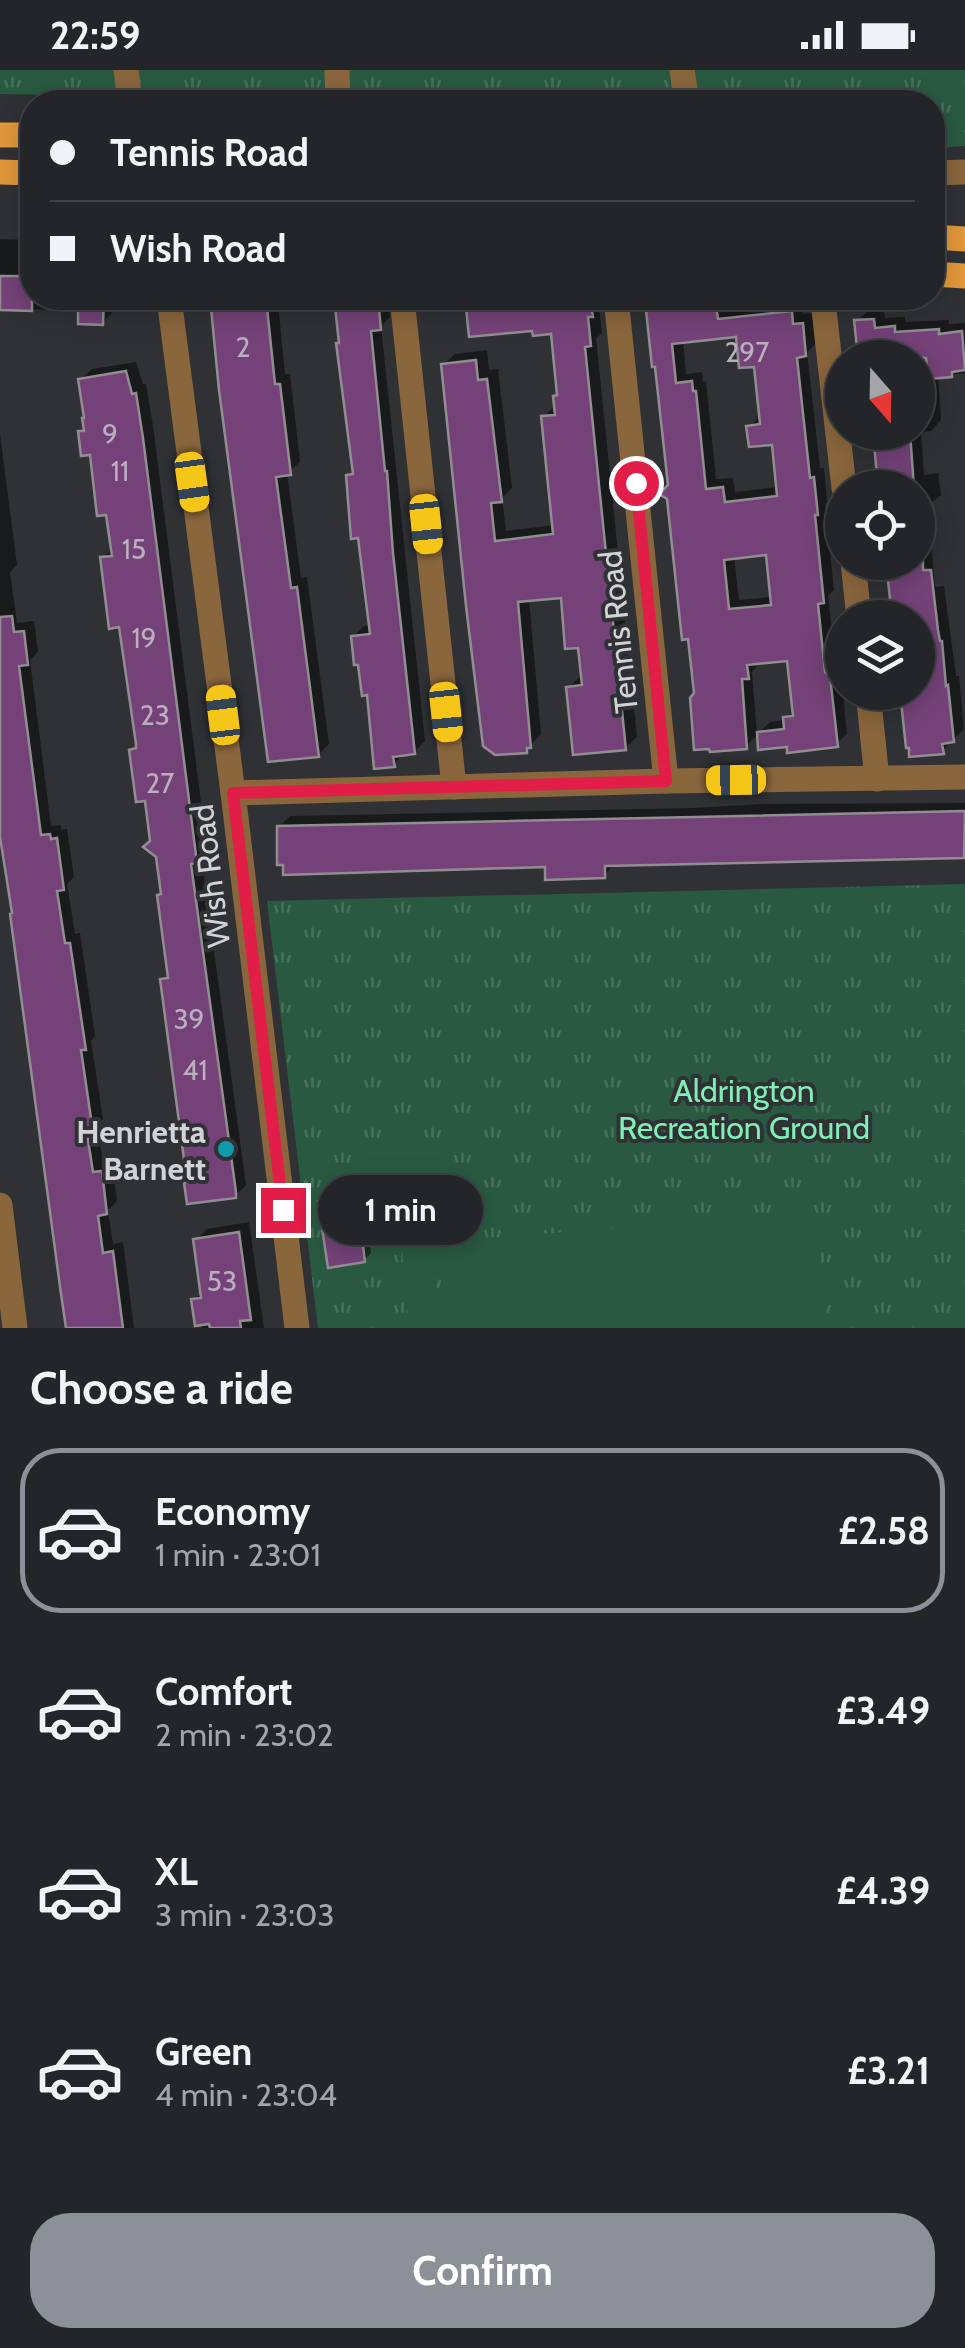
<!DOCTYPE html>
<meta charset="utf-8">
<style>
:root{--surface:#232528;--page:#2f3134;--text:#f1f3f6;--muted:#a3a5a8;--line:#404245;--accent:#8c9099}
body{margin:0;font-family:Cabin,sans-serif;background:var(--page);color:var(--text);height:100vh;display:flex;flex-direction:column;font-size:38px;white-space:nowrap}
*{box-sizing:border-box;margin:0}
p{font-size:32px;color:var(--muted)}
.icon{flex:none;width:55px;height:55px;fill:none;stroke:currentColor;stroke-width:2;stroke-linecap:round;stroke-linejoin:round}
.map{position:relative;height:1258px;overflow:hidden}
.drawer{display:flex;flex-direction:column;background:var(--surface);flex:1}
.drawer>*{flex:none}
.guide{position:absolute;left:20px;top:20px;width:925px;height:220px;border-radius:40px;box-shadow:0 5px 25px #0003,0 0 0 2px var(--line);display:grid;align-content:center;height:220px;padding:0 30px;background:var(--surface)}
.needle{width:65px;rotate:160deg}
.tools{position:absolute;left:825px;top:270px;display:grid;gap:20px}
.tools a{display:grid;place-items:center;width:110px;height:110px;border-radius:50%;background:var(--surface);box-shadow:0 5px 25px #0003,0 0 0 2px var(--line);font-size:50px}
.end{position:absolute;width:45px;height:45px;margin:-22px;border:12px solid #e11d48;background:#fff;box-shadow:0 0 0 5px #fff}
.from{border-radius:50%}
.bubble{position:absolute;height:70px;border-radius:35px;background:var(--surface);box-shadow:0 5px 25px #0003,0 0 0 2px var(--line);font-size:32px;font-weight:700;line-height:70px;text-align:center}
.car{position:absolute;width:30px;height:60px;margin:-30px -15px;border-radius:12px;box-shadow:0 0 8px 2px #0007;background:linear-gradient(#f5c518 24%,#345 0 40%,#f5c518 0 76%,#345 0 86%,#f5c518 0)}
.guide b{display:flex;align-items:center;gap:35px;height:95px;font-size:38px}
.guide b+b{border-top:2px solid var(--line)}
.guide i{width:25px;height:25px;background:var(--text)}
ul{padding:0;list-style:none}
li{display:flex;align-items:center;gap:30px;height:165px;margin:0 20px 15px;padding:0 10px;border:5px solid transparent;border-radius:40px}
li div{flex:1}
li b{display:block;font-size:38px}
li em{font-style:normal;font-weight:700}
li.current{border-color:var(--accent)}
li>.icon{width:90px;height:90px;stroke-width:1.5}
h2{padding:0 30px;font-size:45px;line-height:120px}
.cta{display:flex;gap:20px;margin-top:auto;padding:20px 30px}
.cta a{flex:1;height:115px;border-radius:40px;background:var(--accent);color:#fff;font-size:40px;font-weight:700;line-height:115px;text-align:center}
.status{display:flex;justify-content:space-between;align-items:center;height:70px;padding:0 50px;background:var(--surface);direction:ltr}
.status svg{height:28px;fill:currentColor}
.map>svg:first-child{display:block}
.grass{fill:url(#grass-tufts)}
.garden{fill:#295a41}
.shadow{fill:#0007;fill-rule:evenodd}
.building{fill:#744278;stroke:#918d91;stroke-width:2.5;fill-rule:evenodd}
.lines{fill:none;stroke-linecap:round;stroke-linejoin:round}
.minor{stroke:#8a663d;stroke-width:25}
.major{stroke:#e2983a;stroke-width:25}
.route{stroke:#e11d48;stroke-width:12}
.culture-dot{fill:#0f9aa8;stroke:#2f3135;stroke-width:4}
.labels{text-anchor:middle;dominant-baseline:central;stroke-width:8;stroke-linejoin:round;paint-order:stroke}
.number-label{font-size:28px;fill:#baafbe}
.street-label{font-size:32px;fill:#d2d3d6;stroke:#2f3135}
.park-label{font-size:32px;fill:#7fefb5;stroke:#2f3135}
.poi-label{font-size:32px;font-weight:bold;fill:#d2d3d6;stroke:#2f3135;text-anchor:end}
</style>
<div class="status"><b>22:59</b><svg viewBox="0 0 49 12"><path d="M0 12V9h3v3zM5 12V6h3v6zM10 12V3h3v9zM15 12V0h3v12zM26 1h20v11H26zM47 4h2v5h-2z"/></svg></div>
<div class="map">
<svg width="965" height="1258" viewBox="0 0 965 1258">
<defs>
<pattern id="grass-tufts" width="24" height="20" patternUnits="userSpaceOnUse" patternTransform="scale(2.5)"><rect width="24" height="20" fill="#295a41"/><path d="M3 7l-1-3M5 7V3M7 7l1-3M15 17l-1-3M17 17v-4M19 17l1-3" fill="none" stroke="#47715c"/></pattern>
</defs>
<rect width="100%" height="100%" fill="#2f3135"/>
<g class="grass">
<polygon points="0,0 965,0 965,76 933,78 932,32 180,32 119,29 109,26 0,24"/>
<polygon points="965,814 965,1258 318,1258 267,831"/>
</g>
<g class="garden">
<polygon points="423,1081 438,1258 409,1258 393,1082"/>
<polygon points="815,1141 826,1258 454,1258 446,1172"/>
</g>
<g class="shadow">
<polygon points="0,169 32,170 32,228 143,228 138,233 123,232 118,237 113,237 113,242 102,253 81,240 0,239"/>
<polygon points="208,228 326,228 278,233 285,304 290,304 300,392 287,403 301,508 307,507 329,674 318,685 214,243 210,243"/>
<polygon points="337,228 389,228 390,247 381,256 425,671 414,682 405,683 394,694 369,622 353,567 364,556 372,555 361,465 348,406 355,399"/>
<polygon points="427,228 602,228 603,233 599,237 602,263 596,268 637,667 625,678 569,618 580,606 584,606 581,575 563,525 529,529 541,664 526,680 443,295 455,284 487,280 489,300 498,299 512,418 502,428 506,461 555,455 543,347 556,335 555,327 559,323 554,262 534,259 468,235 428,239"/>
<path d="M692,228H727L728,239L802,231L803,244L813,243L816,273L807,282L820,398H824L827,432L825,434L834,520L828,526L835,591L840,595L847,664L836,674L789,675L759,663L746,676L697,624L649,241L660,230ZM738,265L756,294L760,346L749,357L774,372L778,417L735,422L733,408L716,409L706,311L703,312L702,302L686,304L683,270ZM768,482L772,527L739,530L734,486ZM789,588L795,639L786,650L770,652L757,665L752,602L758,595V591Z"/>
<polygon points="884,239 885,248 905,247 905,252 949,250 949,254 965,253 965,303 938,306 941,350 931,361 921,362 924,405 938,403 941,425 928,436 935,517 944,516 956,606 959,606 964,659 942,681 918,622 918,418 881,418 875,362 918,362 918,288 857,251 868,241"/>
<polygon points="136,292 143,314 146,314 153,356 207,779 201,785 246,1115 235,1126 189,1111 163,910 170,904 163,822 158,785 152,771 147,728 131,680 138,674 121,554 103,488 113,478 108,442 92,382 80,362 86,357 81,309 92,299"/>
<polygon points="0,364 17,495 10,502 17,553 34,551 38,582 30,590 51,756 61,755 61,760 67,759 74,807 67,814 75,864 80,863 95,966 91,971 103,1049 97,1055 103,1092 112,1091 117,1131 108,1140 113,1174 123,1172 134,1258 69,1258 52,1147 0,760"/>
<polygon points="965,733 965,785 615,793 604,806 547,794 279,757 290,746 693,738 765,734"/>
<polygon points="363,1120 371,1183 364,1190 321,1132 328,1124"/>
<polygon points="249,1152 264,1258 202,1258 194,1230 203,1222 196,1170 207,1159"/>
</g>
<g class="building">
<polygon points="0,206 32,206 32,241 0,240"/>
<polygon points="78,228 104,228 103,255 78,254"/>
<polygon points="210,228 266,228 275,314 280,314 291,405 276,407 291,518 297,517 319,687 268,692 219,320"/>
<polygon points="334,228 378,228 381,260 371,261 385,401 387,401 393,483 415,684 393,687 395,697 374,699 367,625 362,626 358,595 354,595 351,566 370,564 358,468 351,469 346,405 353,404 336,273 339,273"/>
<polygon points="465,228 590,228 593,247 588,247 591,276 585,277 626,680 573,685 566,617 582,615 578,578 565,579 561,528 518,532 531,678 527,678 527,683 495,685 483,676 466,536 441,294 476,290 478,310 487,309 502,432 491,433 495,471 553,464 541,346 555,345 553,326 557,325 551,264 533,266 532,261 469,267"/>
<path d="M716,235L718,249L792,241L793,254L803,253L806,286L797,288L810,408L814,407L818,445H815L824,533L818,534L825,602L830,606L838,677L787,683V677L758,680L757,662L784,659L783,647L793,646L787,591L747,595L749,609H742L747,679L710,682L709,679L694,680L690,628L694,623L688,569L682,570L667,429L659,424L668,415L655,297H652L646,240ZM736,267L739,298L754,297L760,354L746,356L749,377L772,375L777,426L725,432L723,417L706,419L696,321H693L692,311L676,313L672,274ZM766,485L771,535L729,539L724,490Z"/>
<polygon points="874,249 875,258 895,256 895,262 939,259 939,264 962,261 965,300 952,302 952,307 929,309 926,288 858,288 854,250"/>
<polygon points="126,301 132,324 136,323 143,368 197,793 191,794 236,1122 236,1128 187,1134 184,1113 187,1112 160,909 168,908 157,825 161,824 156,787 143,777 150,771 145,731 136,732 129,680 136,678 136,674 119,557 109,559 100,487 112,486 106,445 97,446 90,385 81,386 78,361 84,361 82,348 84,348 78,309"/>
<polygon points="873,362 910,362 914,418 878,418"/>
<polygon points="886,492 923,492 923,500 931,500 938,560 940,571 942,571 946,616 948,615 954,672 942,674 944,684 909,687 909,678 906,678 900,622 918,622 918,548 892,548"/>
<polygon points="12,546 14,562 24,561 28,595 19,596 41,765 50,764 51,769 57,768 64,820 57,821 65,873 70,873 86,980 81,980 93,1062 87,1063 93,1102 102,1101 107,1144 98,1146 103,1183 113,1181 123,1258 66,1258 61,1224 10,844 12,843 0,767 0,547"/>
<polygon points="965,741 964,788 605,796 605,808 545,810 545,797 283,805 283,795 277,795 277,756"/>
<polygon points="357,1126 365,1192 328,1198 318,1131"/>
<polygon points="239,1162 251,1250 240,1251 241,1258 210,1258 209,1254 195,1256 191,1229 201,1228 193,1169"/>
</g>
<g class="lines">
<g class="minor">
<polyline points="126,0 130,32"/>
<polyline points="682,0 687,32"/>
<polyline points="337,1 338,32"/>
<polyline points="932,103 965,102"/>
<polyline points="169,228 233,723 297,1258"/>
<polyline points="402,228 454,717"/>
<polyline points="616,228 666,711"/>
<polyline points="823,231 844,418"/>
<polyline points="853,492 859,548"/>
<polyline points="868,622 877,709"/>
<polyline points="233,723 666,711 965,707"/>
<polyline points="0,1135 15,1258"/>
</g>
<g class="major">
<polyline points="0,65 32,65"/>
<polyline points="0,102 32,103"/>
<polyline points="932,167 965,169"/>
<polyline points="932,204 965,206"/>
</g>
</g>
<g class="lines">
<polyline class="route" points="283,1140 233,723 666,711 636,413"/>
</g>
<circle class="culture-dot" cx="226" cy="1079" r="10"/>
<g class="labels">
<g class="number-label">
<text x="243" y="277">2</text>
<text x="747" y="282">297</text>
<text x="110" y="364">9</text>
<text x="120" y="401">11</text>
<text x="134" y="479">15</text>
<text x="144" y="568">19</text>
<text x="155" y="645">23</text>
<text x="160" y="713">27</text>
<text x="189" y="949">39</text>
<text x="195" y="1000">41</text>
<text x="222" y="1211">53</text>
</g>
<g class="street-label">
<text transform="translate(618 562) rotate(-96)">Tennis Road</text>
<text transform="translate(210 806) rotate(-97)">Wish Road</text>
</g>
<g class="park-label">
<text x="744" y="1020">Aldrington<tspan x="744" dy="37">Recreation Ground</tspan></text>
</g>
<g class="poi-label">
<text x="206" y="1061">Henrietta<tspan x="206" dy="37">Barnett</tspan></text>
</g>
</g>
</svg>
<div class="tools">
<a><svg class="needle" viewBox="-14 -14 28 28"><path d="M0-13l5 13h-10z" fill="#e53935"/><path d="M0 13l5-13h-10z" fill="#a3a5a8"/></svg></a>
<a><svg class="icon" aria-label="locate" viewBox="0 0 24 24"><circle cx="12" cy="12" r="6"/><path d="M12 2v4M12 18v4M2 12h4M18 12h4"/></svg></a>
<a><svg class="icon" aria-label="layers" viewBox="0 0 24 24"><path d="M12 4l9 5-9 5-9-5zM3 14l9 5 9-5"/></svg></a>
</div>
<i class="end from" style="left:636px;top:413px"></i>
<i class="end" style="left:283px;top:1140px"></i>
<div class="bubble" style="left:318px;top:1105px;width:165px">1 min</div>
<i class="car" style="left:192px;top:412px;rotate:172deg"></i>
<i class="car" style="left:426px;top:454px;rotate:174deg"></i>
<i class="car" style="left:446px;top:642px;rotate:174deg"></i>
<i class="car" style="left:223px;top:645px;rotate:353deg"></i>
<i class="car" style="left:736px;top:710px;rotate:269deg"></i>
<div class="guide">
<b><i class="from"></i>Tennis Road</b>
<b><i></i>Wish Road</b>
</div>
</div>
<section class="drawer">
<h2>Choose a ride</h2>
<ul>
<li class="current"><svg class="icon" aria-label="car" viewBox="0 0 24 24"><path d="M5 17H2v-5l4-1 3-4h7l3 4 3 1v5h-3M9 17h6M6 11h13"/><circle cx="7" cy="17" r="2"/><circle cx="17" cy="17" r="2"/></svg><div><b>Economy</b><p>1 min · 23:01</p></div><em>£2.58</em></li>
<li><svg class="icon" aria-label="car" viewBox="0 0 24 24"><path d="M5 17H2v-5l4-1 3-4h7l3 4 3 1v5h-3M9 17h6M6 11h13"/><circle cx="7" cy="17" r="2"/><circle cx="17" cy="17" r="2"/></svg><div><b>Comfort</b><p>2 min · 23:02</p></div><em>£3.49</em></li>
<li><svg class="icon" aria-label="car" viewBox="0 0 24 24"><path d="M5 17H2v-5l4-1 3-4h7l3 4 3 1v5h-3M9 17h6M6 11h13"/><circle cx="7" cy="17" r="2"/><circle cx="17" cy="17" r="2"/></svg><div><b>XL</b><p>3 min · 23:03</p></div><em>£4.39</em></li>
<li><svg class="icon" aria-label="car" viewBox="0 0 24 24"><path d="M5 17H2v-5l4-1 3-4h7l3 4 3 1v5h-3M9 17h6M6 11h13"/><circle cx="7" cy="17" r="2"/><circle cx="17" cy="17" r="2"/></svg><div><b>Green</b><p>4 min · 23:04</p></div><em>£3.21</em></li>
</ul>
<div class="cta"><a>Confirm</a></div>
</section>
